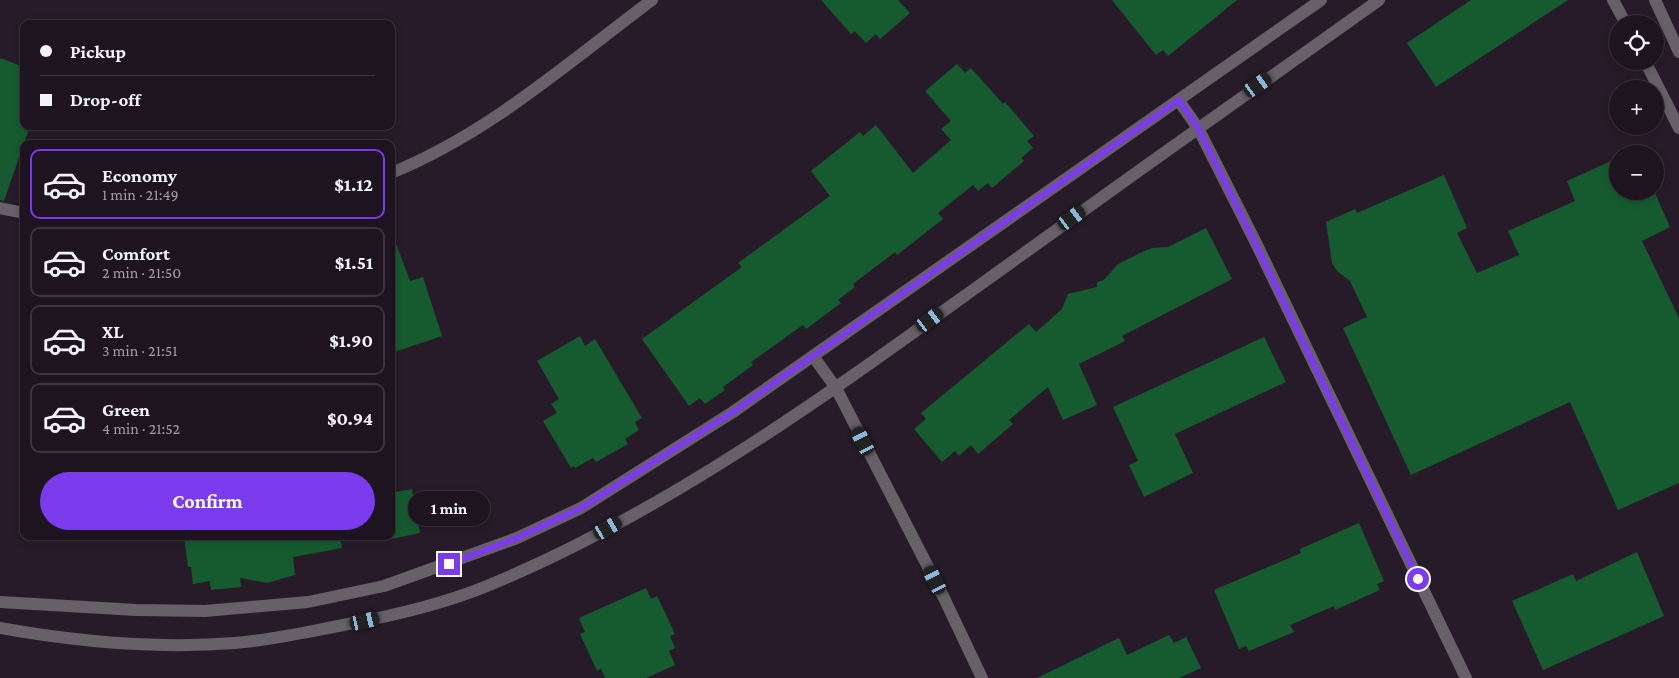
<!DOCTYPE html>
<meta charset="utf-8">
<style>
:root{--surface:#1e141f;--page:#261d28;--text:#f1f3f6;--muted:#a19ea4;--line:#3c333d;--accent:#7c3aed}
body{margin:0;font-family:"Crimson Pro",serif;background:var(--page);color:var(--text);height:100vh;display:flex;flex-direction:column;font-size:19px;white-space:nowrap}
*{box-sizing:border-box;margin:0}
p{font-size:16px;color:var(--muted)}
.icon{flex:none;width:28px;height:28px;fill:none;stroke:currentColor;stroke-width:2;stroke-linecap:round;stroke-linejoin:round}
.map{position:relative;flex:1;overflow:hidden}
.drawer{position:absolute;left:20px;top:140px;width:375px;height:400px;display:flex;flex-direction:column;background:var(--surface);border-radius:10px;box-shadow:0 2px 8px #0003,0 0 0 1px var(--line)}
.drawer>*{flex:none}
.guide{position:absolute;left:20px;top:20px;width:375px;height:110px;border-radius:10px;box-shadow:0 2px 8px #0003,0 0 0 1px var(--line);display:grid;align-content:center;height:110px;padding:0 20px;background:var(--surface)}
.buttons{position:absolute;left:1609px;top:15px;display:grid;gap:10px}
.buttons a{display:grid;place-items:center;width:55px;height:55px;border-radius:50%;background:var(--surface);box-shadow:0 2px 8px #0003,0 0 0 1px var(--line);font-size:25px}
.end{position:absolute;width:22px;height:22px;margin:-11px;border:6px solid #7c3aed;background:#fff;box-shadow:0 0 0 2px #fff}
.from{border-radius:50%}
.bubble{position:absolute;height:35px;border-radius:18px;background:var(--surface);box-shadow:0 2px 8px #0003,0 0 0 1px var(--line);font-size:16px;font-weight:700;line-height:35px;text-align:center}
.car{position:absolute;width:15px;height:30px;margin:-15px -8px;border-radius:6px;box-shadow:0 0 4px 1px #0007;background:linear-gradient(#222 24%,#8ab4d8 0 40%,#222 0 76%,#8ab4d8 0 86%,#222 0)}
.guide b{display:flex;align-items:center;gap:18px;height:48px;font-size:19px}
.guide b+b{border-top:1px solid var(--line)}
.guide i{width:12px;height:12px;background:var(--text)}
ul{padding:9px 0 0;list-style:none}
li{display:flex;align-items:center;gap:15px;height:70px;margin:0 10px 8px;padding:0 10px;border:2px solid var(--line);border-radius:10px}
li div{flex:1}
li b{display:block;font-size:19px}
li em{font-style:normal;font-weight:700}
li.on{border-color:var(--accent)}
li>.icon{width:45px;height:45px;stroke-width:1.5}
.primary-button{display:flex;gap:10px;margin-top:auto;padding:10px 20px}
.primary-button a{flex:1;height:58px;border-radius:30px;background:var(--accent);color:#fff;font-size:20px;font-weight:700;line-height:58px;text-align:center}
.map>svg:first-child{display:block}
.building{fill:#155b2f}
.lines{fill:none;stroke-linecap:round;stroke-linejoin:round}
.minor{stroke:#676068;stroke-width:12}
.route{stroke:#7c3aed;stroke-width:6}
</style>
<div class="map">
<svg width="1679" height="678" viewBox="0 0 1679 678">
<rect width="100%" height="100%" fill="#281b29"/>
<g class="building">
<polygon points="821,0 898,0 910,13 880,39 876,34 866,43 855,31 851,34"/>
<polygon points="1112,0 1237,0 1168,56 1163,50 1156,55"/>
<polygon points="1471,0 1568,0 1436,87 1407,43"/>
<polygon points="0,58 24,67 24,126 30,126 4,201 0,200"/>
<polygon points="957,64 965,73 971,68 1003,104 1005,102 1034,136 1027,141 1033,148 1021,158 1024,161 992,188 988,183 978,191 973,185 938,213 943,219 897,255 895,252 853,284 855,287 838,300 841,303 806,329 803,325 751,362 753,365 723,387 725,390 705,404 700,398 689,406 642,339 742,267 738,263 830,196 811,171 860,132 863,136 876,125 913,173 951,140 941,129 951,121 925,91"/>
<polygon points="1618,158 1618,191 1654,191 1670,227 1642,241 1679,318 1679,483 1618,510 1570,402 1411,475 1343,328 1367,317 1350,281 1337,271 1332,263 1326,222 1355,209 1357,213 1444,175 1467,228 1457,233 1477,273 1519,255 1508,231 1575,201 1567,181"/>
<polygon points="1206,228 1232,279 1122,336 1125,341 1079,364 1097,405 1063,420 1048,387 1009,420 1013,424 978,454 971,445 959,456 955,451 942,462 914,429 926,419 921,413 1029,324 1036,332 1062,309 1068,294 1097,287 1097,282 1104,280 1118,264 1140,253 1152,248 1168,247"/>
<polygon points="394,238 410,281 423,277 442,336 391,353 391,239"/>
<polygon points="580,336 585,346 595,339 642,418 635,422 639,430 625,439 628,444 596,462 593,458 575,468 574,466 571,468 543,421 557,413 551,404 559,399 537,361"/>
<polygon points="1264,337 1286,382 1175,434 1193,473 1144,497 1129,465 1138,461 1113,407"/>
<polygon points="412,489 420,533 391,539 391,493"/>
<polygon points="1359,523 1384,581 1377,584 1380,590 1335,610 1334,606 1290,625 1294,632 1249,651 1246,646 1239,649 1214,590 1301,553 1300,549"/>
<polygon points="184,536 340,536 342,548 293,557 295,575 267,583 240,578 241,587 211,590 210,581 193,584 191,567 188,567"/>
<polygon points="1637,552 1664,616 1543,670 1512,601 1573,574 1576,581"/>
<polygon points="646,588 651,599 657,596 675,634 670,636 675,648 669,651 675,665 646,678 605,678 601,669 597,671 580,634 585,632 579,618"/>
<polygon points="1169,635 1174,643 1186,637 1201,668 1179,678 1037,678 1119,638 1127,655"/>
</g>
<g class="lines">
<g class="minor">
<polyline points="1613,0 1626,24"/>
<polyline points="1655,0 1679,52"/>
<polyline points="1645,61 1679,128"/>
<polyline points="1179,101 1198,128 1257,245 1466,678"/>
<path d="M391,173C488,134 569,62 652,0"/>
<polyline points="0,208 24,213"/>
<polyline points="813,356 836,388 944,598 982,678"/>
<polyline points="0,602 136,610 205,611 308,602 384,586 517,538 581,508 733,412 1321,0"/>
<path d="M0,628C77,642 156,649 235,643C271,640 307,632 343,625C392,616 441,605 487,586C662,514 817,402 970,292C1106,194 1242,97 1379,0"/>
</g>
</g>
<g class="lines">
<polyline class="route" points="449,564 517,538 581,508 733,412 1179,100 1198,128 1256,245 1418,579"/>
</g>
</svg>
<div class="buttons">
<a><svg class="icon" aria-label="locate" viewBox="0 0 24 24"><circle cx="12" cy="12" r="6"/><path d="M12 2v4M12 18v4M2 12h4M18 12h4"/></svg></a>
<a>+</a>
<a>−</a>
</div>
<i class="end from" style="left:1418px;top:579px"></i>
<i class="end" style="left:449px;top:564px"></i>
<div class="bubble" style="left:408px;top:491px;width:82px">1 min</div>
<i class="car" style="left:1258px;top:85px;rotate:55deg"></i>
<i class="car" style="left:1072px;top:218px;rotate:54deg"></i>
<i class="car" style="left:930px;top:320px;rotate:54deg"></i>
<i class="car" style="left:863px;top:441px;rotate:333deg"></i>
<i class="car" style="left:608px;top:528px;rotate:60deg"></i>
<i class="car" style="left:935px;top:580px;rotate:333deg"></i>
<i class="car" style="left:365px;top:621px;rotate:77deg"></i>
<div class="guide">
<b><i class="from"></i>Pickup</b>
<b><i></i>Drop-off</b>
</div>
<section class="drawer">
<ul>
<li class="on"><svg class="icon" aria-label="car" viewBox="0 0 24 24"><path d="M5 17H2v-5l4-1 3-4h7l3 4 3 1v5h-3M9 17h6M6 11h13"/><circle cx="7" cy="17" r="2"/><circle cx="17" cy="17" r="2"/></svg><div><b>Economy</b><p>1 min · 21:49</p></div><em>$1.12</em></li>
<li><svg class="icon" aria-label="car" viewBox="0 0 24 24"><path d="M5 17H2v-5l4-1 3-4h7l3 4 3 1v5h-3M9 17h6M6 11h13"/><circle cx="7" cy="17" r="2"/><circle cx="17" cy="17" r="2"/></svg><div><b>Comfort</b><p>2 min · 21:50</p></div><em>$1.51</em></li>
<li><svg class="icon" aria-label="car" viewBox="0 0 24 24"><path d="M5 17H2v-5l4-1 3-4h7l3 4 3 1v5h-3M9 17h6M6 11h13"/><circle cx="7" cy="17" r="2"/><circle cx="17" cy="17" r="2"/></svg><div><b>XL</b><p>3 min · 21:51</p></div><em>$1.90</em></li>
<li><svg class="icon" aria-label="car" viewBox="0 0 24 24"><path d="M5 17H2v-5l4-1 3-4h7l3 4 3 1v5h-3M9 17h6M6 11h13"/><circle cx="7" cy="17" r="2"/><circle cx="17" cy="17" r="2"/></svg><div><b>Green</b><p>4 min · 21:52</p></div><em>$0.94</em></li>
</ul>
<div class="primary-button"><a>Confirm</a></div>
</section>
</div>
